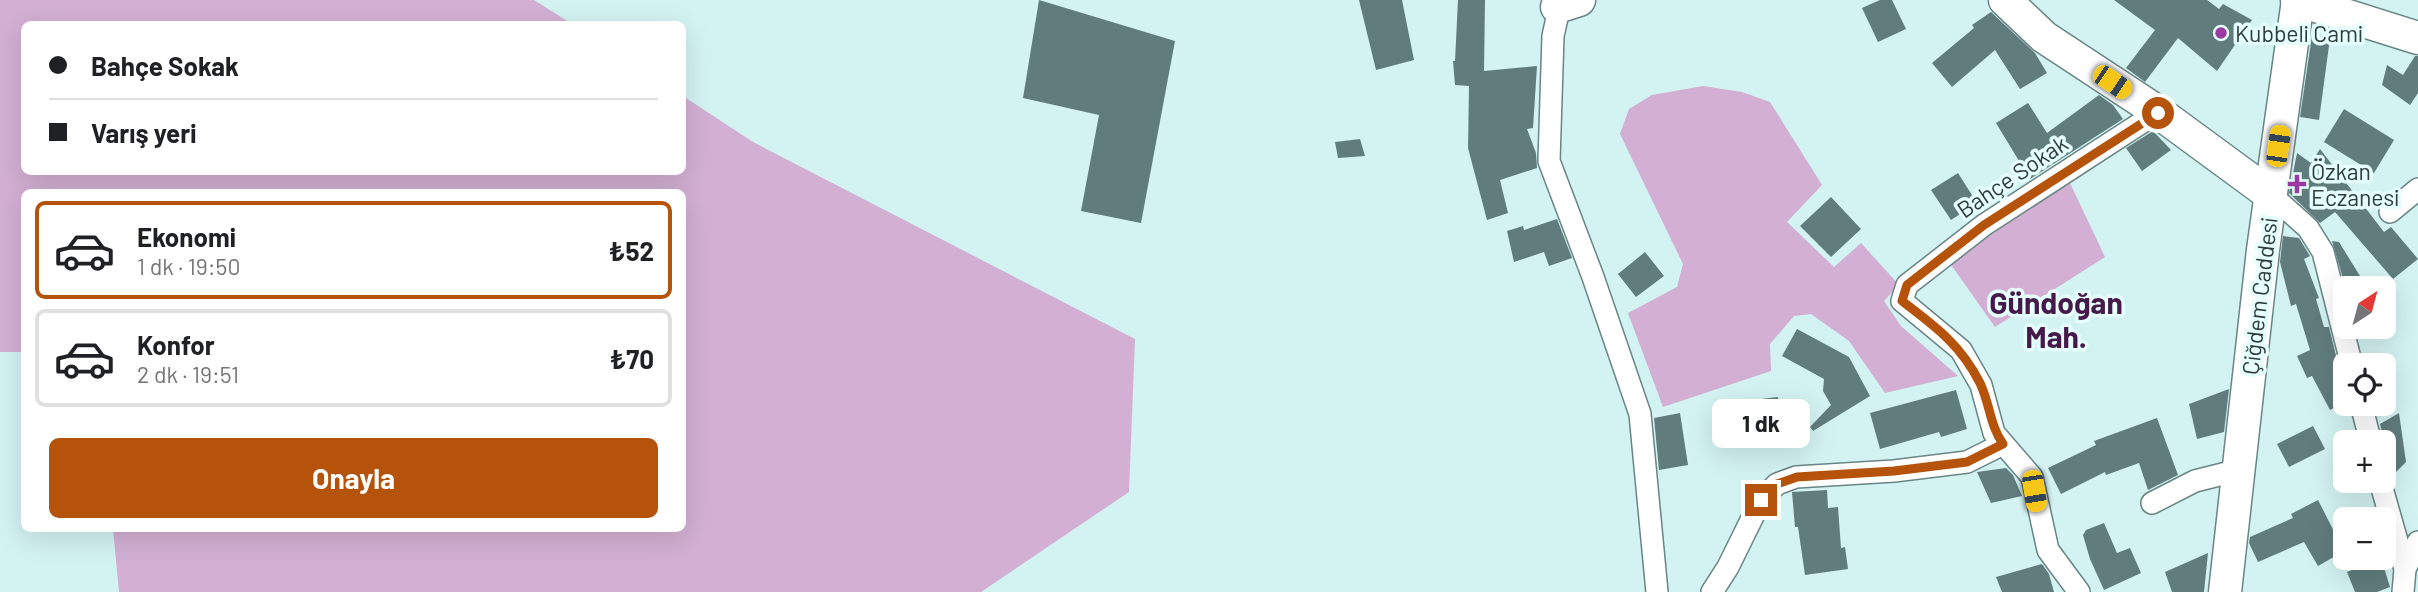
<!DOCTYPE html>
<html lang="tr">
<meta charset="utf-8">
<style>
:root{--surface:#fff;--page:#f6f6f6;--text:#202124;--muted:#757577;--line:#e0e0e0;--accent:#b45309}
body{margin:0;font-family:Barlow,sans-serif;background:var(--page);color:var(--text);height:100vh;display:flex;flex-direction:column;font-size:26px;white-space:nowrap}
*{box-sizing:border-box;margin:0}
p{font-size:23px;color:var(--muted)}
.icon{flex:none;width:38px;height:38px;fill:none;stroke:currentColor;stroke-width:2;stroke-linecap:round;stroke-linejoin:round}
.map{position:relative;flex:1;overflow:hidden}
.sheet{position:absolute;left:21px;top:189px;width:665px;height:343px;display:flex;flex-direction:column;background:var(--surface);border-radius:10px;box-shadow:0 7px 28px #0002}
.sheet>*{flex:none}
.guide{position:absolute;left:21px;top:21px;width:665px;height:154px;border-radius:10px;box-shadow:0 7px 28px #0002;display:grid;align-content:center;height:154px;padding:0 28px;background:var(--surface)}
.needle{width:46px;rotate:36deg}
.buttons{position:absolute;left:2333px;top:276px;display:grid;gap:14px}
.buttons a{display:grid;place-items:center;width:63px;height:63px;border-radius:10px;background:var(--surface);box-shadow:0 7px 28px #0002;font-size:35px}
.end{position:absolute;width:32px;height:32px;margin:-16px;border:9px solid #b45309;background:#fff;box-shadow:0 0 0 4px #fff}
.from{border-radius:50%}
.bubble{position:absolute;height:49px;border-radius:10px;background:var(--surface);box-shadow:0 7px 28px #0002;font-size:23px;font-weight:700;line-height:49px;text-align:center}
.car{position:absolute;width:21px;height:42px;margin:-21px -10px;border-radius:9px;box-shadow:0 0 5px 2px #0007;background:linear-gradient(#f5c518 24%,#345 0 40%,#f5c518 0 76%,#345 0 86%,#f5c518 0)}
.guide b{display:flex;align-items:center;gap:24px;height:66px;font-size:26px}
.guide b+b{border-top:2px solid var(--line)}
.guide i{width:18px;height:18px;background:var(--text)}
ul{padding:12px 0 0;list-style:none}
li{display:flex;align-items:center;gap:21px;height:98px;margin:0 14px 10px;padding:0 14px;border:4px solid var(--line);border-radius:10px}
li div{flex:1}
li b{display:block;font-size:26px}
li em{font-style:normal;font-weight:700}
li.on{border-color:var(--accent)}
li>.icon{width:63px;height:63px;stroke-width:1.5}
.primary-button{display:flex;gap:14px;margin-top:auto;padding:14px 28px}
.primary-button a{flex:1;height:80px;border-radius:10px;background:var(--accent);color:#fff;font-size:28px;font-weight:700;line-height:80px;text-align:center}
.map>svg:first-child{display:block}
.green{fill:#d2afd3}
.building{fill:#617c7c}
.lines{fill:none;stroke-linecap:round;stroke-linejoin:round}
.street-casing{stroke:#698585;stroke-width:24}
.secondary-casing{stroke:#698585;stroke-width:35}
.street{stroke:#fff;stroke-width:21}
.secondary{stroke:#fff;stroke-width:32}
.route{stroke:#b45309;stroke-width:9}
.poi-dot{fill:#9a39a1;stroke:#e5fefe;stroke-width:2.5}
.labels{text-anchor:middle;dominant-baseline:central;stroke-width:7;stroke-linejoin:round;paint-order:stroke}
.poi-label{font-size:23px;fill:#303c3c;stroke:#e5fefe;text-anchor:start}
.street-label{font-size:23px;fill:#303c3c;stroke:#e5fefe}
.district-label{font-size:30px;font-weight:bold;fill:#47194b;stroke:#e5fefe}
</style>
<div class="map">
<svg width="2418" height="592" viewBox="0 0 2418 592">
<rect width="100%" height="100%" fill="#d3f2f2"/>
<g class="green">
<polygon points="0,0 534,0 572,24 24,24 24,172 682,172 683,96 753,142 1135,339 1129,492 981,592 119,592 113,529 682,528 682,192 24,192 24,352 0,352"/>
<polygon points="1703,86 1742,92 1770,102 1822,185 1787,222 1834,267 1861,243 1899,285 1884,301 1901,326 1958,376 1885,393 1849,341 1811,314 1794,316 1770,344 1771,371 1663,407 1628,313 1677,287 1683,264 1620,134 1629,109 1652,95"/>
<polygon points="2070,183 2105,257 1995,327 1947,259"/>
</g>
<g class="building">
<polygon points="1039,0 1175,41 1141,223 1081,211 1099,115 1023,98"/>
<polygon points="1359,0 1402,0 1414,60 1376,70"/>
<polygon points="1458,0 1485,0 1484,71 1537,66 1533,128 1527,129 1536,153 1537,168 1500,180 1508,213 1487,220 1468,148 1469,86 1455,85 1453,61 1455,61"/>
<polygon points="1880,0 1892,0 1906,29 1878,42 1862,8"/>
<polygon points="2114,0 2207,0 2219,9 2223,4 2252,20 2217,71 2178,38 2145,82 2126,68 2155,30"/>
<polygon points="1991,12 2035,53 2047,73 2020,89 1995,50 1952,87 1932,63 1974,28 1972,25"/>
<polygon points="2312,35 2330,38 2319,120 2300,117"/>
<polygon points="2415,56 2418,56 2418,93 2410,105 2382,85 2387,65 2403,75"/>
<polygon points="2099,95 2113,105 2123,119 2030,179 1996,123 2028,103 2047,133"/>
<polygon points="2344,109 2394,140 2374,173 2324,142"/>
<polygon points="2153,131 2171,150 2142,171 2126,148"/>
<polygon points="1360,139 1365,156 1338,158 1335,142"/>
<polygon points="2320,149 2384,232 2391,227 2418,259 2393,279 2335,212 2320,223 2289,193 2297,153 2311,163"/>
<polygon points="1958,173 1977,203 1951,220 1931,190"/>
<polygon points="1831,197 1861,229 1831,257 1800,226"/>
<polygon points="1557,219 1572,258 1549,266 1544,252 1514,262 1507,231 1523,226 1524,230"/>
<polygon points="2283,236 2299,238 2310,256 2304,259 2319,298 2316,299 2324,327 2329,327 2338,364 2335,365 2345,385 2345,402 2330,410 2312,376 2307,378 2297,356 2310,350 2296,304 2291,306 2280,262"/>
<polygon points="2332,241 2339,242 2368,289 2346,289"/>
<polygon points="1645,252 1664,276 1636,297 1618,274"/>
<polygon points="1797,329 1849,357 1870,396 1813,431 1810,427 1831,405 1823,391 1824,379 1782,356"/>
<polygon points="2229,389 2224,432 2197,439 2189,404"/>
<polygon points="1956,390 1967,429 1941,437 1939,432 1880,449 1870,413"/>
<polygon points="1778,397 1782,431 1748,435 1744,401"/>
<polygon points="1680,413 1688,465 1659,470 1654,418"/>
<polygon points="2399,413 2406,462 2392,476 2384,467 2384,440 2380,424"/>
<polygon points="2157,418 2178,475 2148,490 2139,463 2106,475 2105,472 2061,494 2048,468 2096,445 2094,441"/>
<polygon points="2313,426 2325,449 2289,467 2277,444"/>
<polygon points="2006,468 2013,475 2022,496 1991,503 1977,472"/>
<polygon points="1827,490 1828,508 1838,507 1841,548 1845,547 1848,569 1805,575 1798,527 1795,527 1792,492"/>
<polygon points="2318,500 2344,551 2318,566 2304,542 2258,562 2249,543 2250,537 2293,518 2291,514"/>
<polygon points="2104,523 2117,553 2130,548 2141,573 2104,590 2090,559 2083,535 2086,530"/>
<polygon points="2208,553 2204,592 2172,592 2165,572"/>
<polygon points="2381,558 2390,587 2377,592 2355,592 2347,572"/>
<polygon points="2042,564 2049,574 2054,592 2002,592 1996,577"/>
</g>
<g class="lines">
<defs>
<g id="street">
<polyline points="1555,0 1557,18 1553,36 1549,161 1593,277 1640,414 1657,592"/>
<polyline points="2271,195 2308,228 2323,252 2352,366"/>
<polyline points="2390,212 2418,189"/>
<polyline points="2361,404 2371,443"/>
<polyline points="2380,481 2405,569"/>
<polyline points="2152,503 2195,481 2239,470"/>
<polyline points="1712,592 1728,567 1761,500 1777,484 1796,477 1894,471 1967,462 2003,444"/>
<polyline points="2079,592 2048,550 2032,477 1994,433 1981,385 1961,350 1902,301 1907,285 1984,225 2158,112"/>
<polyline points="2403,592 2405,569 2418,542"/>
</g>
<g id="secondary">
<polyline points="2005,0 2044,37 2158,112 2271,195"/>
<polyline points="2297,0 2418,38"/>
<polyline points="1557,7 1579,0"/>
<polyline points="2225,592 2263,250 2298,0"/>
</g>
</defs>
<use href="#street" class="street-casing"/>
<use href="#secondary" class="secondary-casing"/>
<use href="#street" class="street"/>
<use href="#secondary" class="secondary"/>
</g>
<g class="lines">
<path class="route" d="M1761,500L1777,484L1797,477L1894,471L1967,462L2003,444C1990,426 1990,404 1980,383C1961,345 1935,326 1902,301L1907,285L1984,225L2158,113"/>
</g>
<g class="poi-dot">
<circle cx="2221" cy="33" r="7"/>
<path d="M2293.5 173.5h7v7h7v7h-7v7h-7v-7h-7v-7h7z"/>
</g>
<g class="labels">
<g class="poi-label">
<text x="2235" y="33">Kubbeli Cami</text>
<text x="2311" y="171">Özkan<tspan x="2311" dy="26">Eczanesi</tspan></text>
</g>
<g class="street-label">
<text transform="translate(2012 176) rotate(-34)">Bahçe Sokak</text>
<text transform="translate(2259 296) rotate(-83)">Çiğdem Caddesi</text>
</g>
<g class="district-label">
<text x="2056" y="302">Gündoğan<tspan x="2056" dy="34">Mah.</tspan></text>
</g>
</g>
</svg>
<div class="buttons">
<a><svg class="needle" viewBox="-14 -14 28 28"><path d="M0-13l5 13h-10z" fill="#e53935"/><path d="M0 13l5-13h-10z" fill="#757577"/></svg></a>
<a><svg class="icon" aria-label="locate" viewBox="0 0 24 24"><circle cx="12" cy="12" r="6"/><path d="M12 2v4M12 18v4M2 12h4M18 12h4"/></svg></a>
<a>+</a>
<a>−</a>
</div>
<i class="end from" style="left:2158px;top:113px"></i>
<i class="end" style="left:1761px;top:500px"></i>
<div class="bubble" style="left:1712px;top:399px;width:98px">1 dk</div>
<i class="car" style="left:2112px;top:82px;rotate:124deg"></i>
<i class="car" style="left:2278px;top:146px;rotate:8deg"></i>
<i class="car" style="left:2034px;top:491px;rotate:171deg"></i>
<div class="guide">
<b><i class="from"></i>Bahçe Sokak</b>
<b><i></i>Varış yeri</b>
</div>
<section class="sheet">
<ul>
<li class="on"><svg class="icon" aria-label="car" viewBox="0 0 24 24"><path d="M5 17H2v-5l4-1 3-4h7l3 4 3 1v5h-3M9 17h6M6 11h13"/><circle cx="7" cy="17" r="2"/><circle cx="17" cy="17" r="2"/></svg><div><b>Ekonomi</b><p>1 dk · 19:50</p></div><em>₺52</em></li>
<li><svg class="icon" aria-label="car" viewBox="0 0 24 24"><path d="M5 17H2v-5l4-1 3-4h7l3 4 3 1v5h-3M9 17h6M6 11h13"/><circle cx="7" cy="17" r="2"/><circle cx="17" cy="17" r="2"/></svg><div><b>Konfor</b><p>2 dk · 19:51</p></div><em>₺70</em></li>
</ul>
<div class="primary-button"><a>Onayla</a></div>
</section>
</div>
